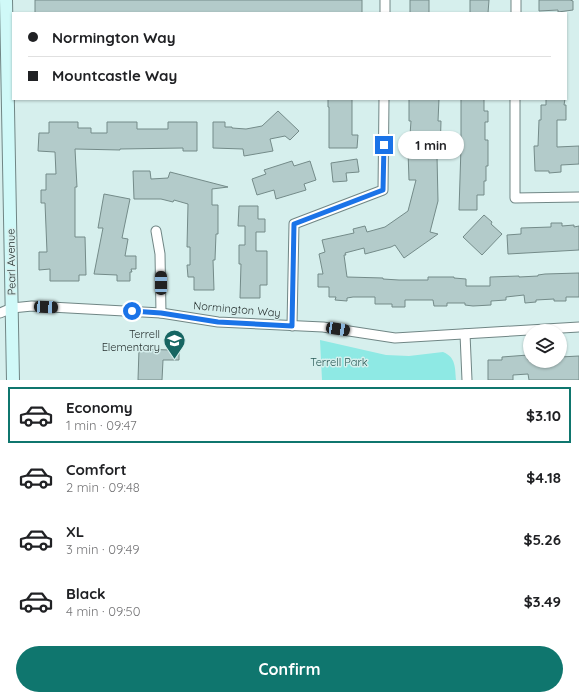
<!DOCTYPE html>
<meta charset="utf-8">
<style>
:root{--surface:#fff;--page:#f6f6f6;--text:#202124;--muted:#757577;--line:#e0e0e0;--accent:#0f766e}
body{margin:0;font-family:Quicksand,sans-serif;background:var(--page);color:var(--text);height:100vh;display:flex;flex-direction:column;font-size:15px;white-space:nowrap}
*{box-sizing:border-box;margin:0}
p{font-size:13px;color:var(--muted)}
.icon{flex:none;width:22px;height:22px;fill:none;stroke:currentColor;stroke-width:2;stroke-linecap:round;stroke-linejoin:round}
.map{position:relative;height:380px;overflow:hidden}
.panel{display:flex;flex-direction:column;background:var(--surface);flex:1}
.panel>*{flex:none}
.top-card{position:absolute;left:12px;top:12px;width:555px;height:88px;border-radius:0px;box-shadow:0 1px 3px #0004;display:grid;align-content:center;height:88px;padding:0 16px;background:var(--surface)}
.tools{position:absolute;left:523px;top:324px;display:grid;gap:8px}
.tools a{display:grid;place-items:center;width:44px;height:44px;border-radius:50%;background:var(--surface);box-shadow:0 1px 3px #0004;font-size:20px}
.end{position:absolute;width:18px;height:18px;margin:-9px;border:5px solid #1a73e8;background:#fff;box-shadow:0 0 0 2px #fff}
.from{border-radius:50%}
.bubble{position:absolute;height:28px;border-radius:14px;background:var(--surface);box-shadow:0 1px 3px #0004;font-size:13px;font-weight:700;line-height:28px;text-align:center}
.car{position:absolute;width:12px;height:24px;margin:-12px -6px;border-radius:5px;box-shadow:0 0 3px 1px #0007;background:linear-gradient(#222 24%,#8ab4d8 0 40%,#222 0 76%,#8ab4d8 0 86%,#222 0)}
.top-card b{display:flex;align-items:center;gap:14px;height:38px;font-size:15px}
.top-card b+b{border-top:1px solid var(--line)}
.top-card i{width:10px;height:10px;background:var(--text)}
ul{padding:7px 0 0;list-style:none}
li{display:flex;align-items:center;gap:12px;height:56px;margin:0 8px 6px;padding:0 8px;border:2px solid transparent;border-radius:0px}
li div{flex:1}
li b{display:block;font-size:15px}
li em{font-style:normal;font-weight:700}
li.on{border-color:var(--accent)}
li>.icon{width:36px;height:36px;stroke-width:1.5}
.cta{display:flex;gap:8px;margin-top:auto;padding:8px 16px}
.cta a{flex:1;height:46px;border-radius:24px;background:var(--accent);color:#fff;font-size:16px;font-weight:700;line-height:46px;text-align:center}
.map>svg:first-child{display:block}
.green{fill:#8ee9e4}
.building{fill:#b3cbca;stroke:#748b89}
.lines{fill:none;stroke-linecap:round;stroke-linejoin:round}
.street-casing{stroke:#708685;stroke-width:11}
.secondary-casing{stroke:#708685;stroke-width:14}
.street{stroke:#fff;stroke-width:9}
.secondary{stroke:#d0f9f8;stroke-width:12}
.route{stroke:#1a73e8;stroke-width:5}
.labels{text-anchor:middle;dominant-baseline:central;stroke-width:3;stroke-linejoin:round;paint-order:stroke}
.street-label{font-size:11px;fill:#283231;stroke:#d6efed}
.poi-label{font-size:11px;fill:#283231;stroke:#d6efed;text-anchor:end}
.park-label{font-size:11px;fill:#295855;stroke:#d6efed}
</style>
<div class="map">
<svg width="579" height="380" viewBox="0 0 579 380">
<rect width="100%" height="100%" fill="#d6efed"/>
<path class="green" d="M320,340L386,355L409,356L443,352C456,357 455,368 456,380H322Z"/>
<g class="building">
<rect x="35" y="0" width="327" height="13"/>
<rect x="410" y="0" width="19" height="13"/>
<polygon points="470,0 489,0 488,13 470,13"/>
<polygon points="539,0 570,0 573,1 573,10 558,12 558,10 539,11"/>
<polygon points="328,99 352,99 352,135 358,135 357,148 329,148 329,107 328,107"/>
<polygon points="409,99 439,99 438,121 441,121 440,154 437,156 438,201 430,232 438,234 404,258 395,245 391,247 365,254 364,248 345,253 346,255 344,255 347,277 383,278 383,279 399,280 428,280 428,277 454,277 454,278 466,279 466,286 490,286 490,277 519,276 519,277 538,276 538,275 545,274 579,273 579,297 566,297 566,301 554,301 554,299 536,300 536,302 525,303 524,295 506,297 506,300 491,301 491,305 473,306 465,305 465,303 447,303 447,306 434,306 433,300 405,300 405,307 392,307 392,304 375,304 375,297 353,297 347,298 347,301 335,300 336,297 329,297 329,287 318,287 318,274 323,274 319,254 325,252 322,240 354,233 353,229 365,226 367,232 385,227 408,211 416,180 409,180 408,151 415,151 415,135 410,135 411,121 409,121"/>
<polygon points="461,99 484,99 484,111 488,111 488,122 485,122 485,140 488,140 488,166 486,166 486,181 484,181 484,195 477,195 477,210 459,210 461,147"/>
<polygon points="546,99 565,99 564,105 566,105 566,120 557,120 557,147 579,146 579,164 561,165 561,172 549,173 549,171 535,171 534,146 538,146 539,120 541,120 541,105 546,105"/>
<polygon points="278,111 299,131 290,140 285,136 270,139 273,151 244,156 243,149 213,148 213,122 225,122 225,127 232,127 232,128 246,129 262,126"/>
<polygon points="49,122 78,122 78,128 91,128 91,133 107,133 107,122 137,122 137,129 168,129 168,122 197,122 197,151 183,151 183,148 120,149 120,150 75,149 77,187 75,187 75,237 85,237 86,275 79,275 79,281 50,281 50,269 39,270 39,252 47,252 45,203 41,203 41,190 46,190 46,174 56,174 55,152 38,151 39,133 49,133"/>
<polygon points="357,159 359,172 346,173 347,181 333,182 331,163"/>
<polygon points="292,161 294,166 310,161 316,180 304,184 306,190 276,199 274,190 257,195 252,179 266,174 264,170"/>
<polygon points="133,171 150,171 151,179 168,178 170,172 228,187 212,189 212,205 218,205 218,234 216,234 215,260 213,260 214,290 194,290 194,277 188,277 187,265 190,265 190,247 187,247 188,204 174,200 173,202 161,199 134,199"/>
<polygon points="104,194 130,199 122,238 128,239 125,256 136,256 136,269 131,269 132,272 130,272 130,281 117,281 117,275 94,274 103,228 98,228"/>
<polygon points="239,206 258,206 258,219 265,219 265,232 256,232 256,251 267,251 267,285 260,285 260,298 240,298 241,264 239,264 239,245 245,245 245,226 238,226"/>
<polygon points="484,215 492,222 491,224 502,234 482,255 463,237"/>
<polygon points="551,223 562,223 562,226 574,225 574,227 579,226 579,250 508,254 507,235 521,234 521,228 551,227"/>
<polygon points="170,347 179,347 179,360 163,360 162,380 138,380 139,349 170,350"/>
<polygon points="528,355 528,360 530,359 530,361 560,361 560,357 579,356 579,380 529,380 528,374 513,375 513,380 488,380 488,360 502,360 502,357"/>
</g>
<g class="lines">
<defs>
<g id="street">
<polyline points="385,13 385,0"/>
<polyline points="516,13 516,0"/>
<polyline points="515,99 515,198 579,197"/>
<polyline points="156,231 160,254 161,313"/>
<polyline points="0,313 12,308 32,306 161,313 218,322 323,327 395,338 579,327"/>
<polyline points="292,326 294,224 383,190 384,99"/>
<polyline points="465,334 467,380"/>
</g>
<polyline id="secondary" points="6,0 13,380"/>
</defs>
<use href="#street" class="street-casing"/>
<use href="#secondary" class="secondary-casing"/>
<use href="#street" class="street"/>
<use href="#secondary" class="secondary"/>
</g>
<g class="lines">
<polyline class="route" points="132,311 161,313 218,322 292,326 294,224 383,190 384,145"/>
</g>
<defs>
<symbol id="school-pin" viewBox="-11 -11 22 30"><path d="M0 17L-7.5 6A9.5 9.5 0 1 1 7.5 6Z" fill="#166562" stroke="#d6efed"/><path d="M0-5L7-2L0 1L-7-2ZM-4 1L0 2.5L4 1V4Q0 6-4 4Z" fill="#fff"/></symbol>
</defs>
<g fill-rule="evenodd">
<use href="#school-pin" x="162" y="328" width="25" height="34"/>
</g>
<g class="labels">
<g class="street-label">
<text transform="translate(11 262) rotate(-91)">Pearl Avenue</text>
<text transform="translate(237 309) rotate(5)">Normington Way</text>
</g>
<g class="poi-label">
<text x="160" y="334">Terrell<tspan x="160" dy="13">Elementary</tspan></text>
</g>
<g class="park-label">
<text x="339" y="362">Terrell Park</text>
</g>
</g>
</svg>
<div class="tools">
<a><svg class="icon" aria-label="layers" viewBox="0 0 24 24"><path d="M12 4l9 5-9 5-9-5zM3 14l9 5 9-5"/></svg></a>
</div>
<i class="end from" style="left:132px;top:311px"></i>
<i class="end" style="left:384px;top:145px"></i>
<div class="bubble" style="left:398px;top:131px;width:66px">1 min</div>
<i class="car" style="left:161px;top:283px;rotate:0deg"></i>
<i class="car" style="left:46px;top:307px;rotate:93deg"></i>
<i class="car" style="left:338px;top:329px;rotate:99deg"></i>
<div class="top-card">
<b><i class="from"></i>Normington Way</b>
<b><i></i>Mountcastle Way</b>
</div>
</div>
<section class="panel">
<ul>
<li class="on"><svg class="icon" aria-label="car" viewBox="0 0 24 24"><path d="M5 17H2v-5l4-1 3-4h7l3 4 3 1v5h-3M9 17h6M6 11h13"/><circle cx="7" cy="17" r="2"/><circle cx="17" cy="17" r="2"/></svg><div><b>Economy</b><p>1 min · 09:47</p></div><em>$3.10</em></li>
<li><svg class="icon" aria-label="car" viewBox="0 0 24 24"><path d="M5 17H2v-5l4-1 3-4h7l3 4 3 1v5h-3M9 17h6M6 11h13"/><circle cx="7" cy="17" r="2"/><circle cx="17" cy="17" r="2"/></svg><div><b>Comfort</b><p>2 min · 09:48</p></div><em>$4.18</em></li>
<li><svg class="icon" aria-label="car" viewBox="0 0 24 24"><path d="M5 17H2v-5l4-1 3-4h7l3 4 3 1v5h-3M9 17h6M6 11h13"/><circle cx="7" cy="17" r="2"/><circle cx="17" cy="17" r="2"/></svg><div><b>XL</b><p>3 min · 09:49</p></div><em>$5.26</em></li>
<li><svg class="icon" aria-label="car" viewBox="0 0 24 24"><path d="M5 17H2v-5l4-1 3-4h7l3 4 3 1v5h-3M9 17h6M6 11h13"/><circle cx="7" cy="17" r="2"/><circle cx="17" cy="17" r="2"/></svg><div><b>Black</b><p>4 min · 09:50</p></div><em>$3.49</em></li>
</ul>
<div class="cta"><a>Confirm</a></div>
</section>
